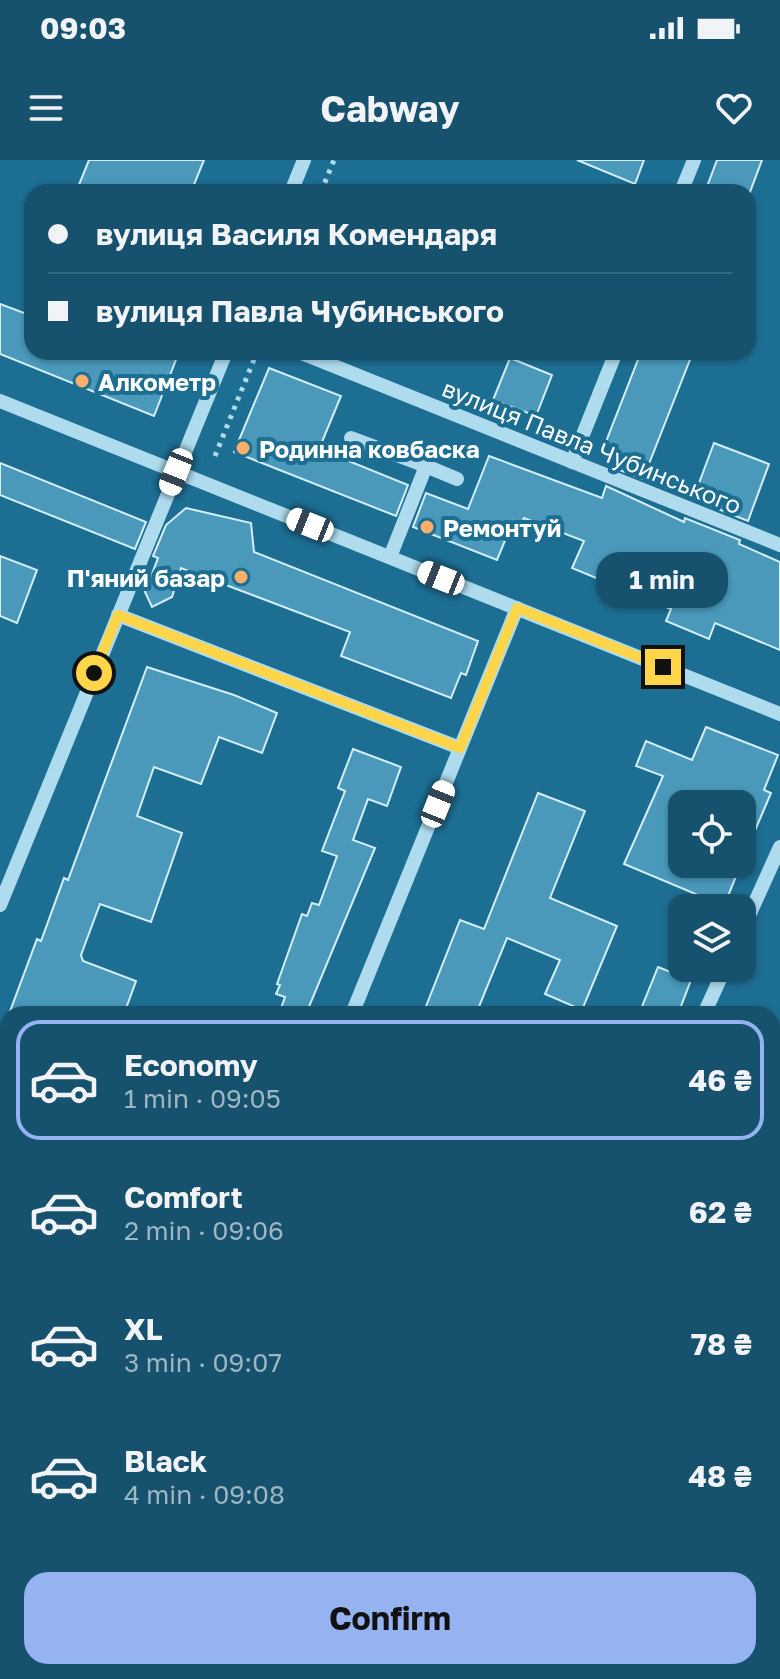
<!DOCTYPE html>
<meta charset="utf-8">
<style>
:root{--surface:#16526e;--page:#235c76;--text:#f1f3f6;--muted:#9eb6c2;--line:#356981;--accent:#95b2f1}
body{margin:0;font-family:"Golos Text",sans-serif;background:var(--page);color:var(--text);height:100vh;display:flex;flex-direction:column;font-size:30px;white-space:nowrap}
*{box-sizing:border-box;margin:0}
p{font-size:26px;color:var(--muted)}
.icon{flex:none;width:44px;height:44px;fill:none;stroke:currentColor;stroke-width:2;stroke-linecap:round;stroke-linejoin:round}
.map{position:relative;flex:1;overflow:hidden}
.panel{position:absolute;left:0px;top:846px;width:780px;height:674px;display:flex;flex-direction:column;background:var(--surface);border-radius:24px 24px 0 0;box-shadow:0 2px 6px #0004}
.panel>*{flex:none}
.banner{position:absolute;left:24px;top:24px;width:732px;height:176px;border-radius:24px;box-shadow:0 2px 6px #0004;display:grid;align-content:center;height:176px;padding:0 24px;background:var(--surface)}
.tools{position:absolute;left:668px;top:630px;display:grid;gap:16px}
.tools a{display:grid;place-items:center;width:88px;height:88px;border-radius:16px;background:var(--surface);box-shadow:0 2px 6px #0004;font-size:40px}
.end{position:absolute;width:36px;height:36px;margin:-18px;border:10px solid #ffd54a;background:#111;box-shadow:0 0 0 4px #111}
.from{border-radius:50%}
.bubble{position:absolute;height:56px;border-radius:24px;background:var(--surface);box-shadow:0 2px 6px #0004;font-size:26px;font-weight:700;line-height:56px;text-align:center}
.car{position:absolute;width:24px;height:48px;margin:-24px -12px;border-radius:10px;box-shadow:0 0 6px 2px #0007;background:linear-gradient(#fff 24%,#345 0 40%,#fff 0 76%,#345 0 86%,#fff 0)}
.banner b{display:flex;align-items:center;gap:28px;height:76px;font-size:30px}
.banner b+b{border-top:2px solid var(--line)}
.banner i{width:20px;height:20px;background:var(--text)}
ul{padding:14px 0 0;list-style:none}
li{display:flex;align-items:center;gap:24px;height:120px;margin:0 16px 12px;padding:0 8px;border:4px solid transparent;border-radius:24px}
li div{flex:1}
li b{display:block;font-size:30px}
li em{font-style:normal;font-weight:700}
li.selected{border-color:var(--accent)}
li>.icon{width:72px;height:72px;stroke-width:1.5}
.primary-button{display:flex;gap:16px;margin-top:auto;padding:16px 24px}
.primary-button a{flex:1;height:92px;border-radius:24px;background:var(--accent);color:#111;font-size:32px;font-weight:700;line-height:92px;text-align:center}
.status{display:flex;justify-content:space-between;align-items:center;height:56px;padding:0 40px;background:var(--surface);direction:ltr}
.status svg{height:22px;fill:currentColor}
header{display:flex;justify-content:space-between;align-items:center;height:104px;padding:0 24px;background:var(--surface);font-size:36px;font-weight:700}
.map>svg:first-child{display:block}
.building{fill:#4a99bb;stroke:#d4effa;stroke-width:2}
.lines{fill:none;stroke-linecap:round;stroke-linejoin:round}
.path{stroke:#aedbee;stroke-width:5;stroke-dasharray:4 6;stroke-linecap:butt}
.minor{stroke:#aedbee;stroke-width:14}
.route{stroke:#ffd54a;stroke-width:10}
.poi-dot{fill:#feaf6c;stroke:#1d6e93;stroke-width:3}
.labels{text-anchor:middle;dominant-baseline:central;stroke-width:8;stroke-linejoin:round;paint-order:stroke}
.poi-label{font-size:24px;font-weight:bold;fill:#fff;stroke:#1d6e93;text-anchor:start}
.street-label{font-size:24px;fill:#fff;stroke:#1d6e93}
</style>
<div class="status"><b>09:03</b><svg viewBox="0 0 49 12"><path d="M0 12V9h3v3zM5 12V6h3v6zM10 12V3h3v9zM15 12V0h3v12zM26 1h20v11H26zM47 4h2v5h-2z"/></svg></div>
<header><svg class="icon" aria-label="menu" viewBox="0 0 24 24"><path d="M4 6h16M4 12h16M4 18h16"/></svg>Cabway<svg class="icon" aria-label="heart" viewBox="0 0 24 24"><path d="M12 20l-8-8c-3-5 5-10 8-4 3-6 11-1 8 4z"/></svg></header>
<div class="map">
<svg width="780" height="1519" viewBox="0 0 780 1519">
<rect width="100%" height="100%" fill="#1d6e93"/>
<g class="building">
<polygon points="89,0 204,0 191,32 76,32"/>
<polygon points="577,0 644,0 635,24"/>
<polygon points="717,0 762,0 750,32 705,32"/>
<polygon points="0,144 32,156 32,192 179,192 154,256 0,194"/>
<polygon points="641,192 693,192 643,319 614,308 618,298 602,292"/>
<polygon points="510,198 552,215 536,256 493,240"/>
<polygon points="269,208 341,236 319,289 408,325 396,356 234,292"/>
<polygon points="714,283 769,304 748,361 693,339"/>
<polygon points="489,296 602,338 606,326 684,362 685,358 740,380 739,384 780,402 780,490 715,463 709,479 666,461 671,449 572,408 584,381 524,358 521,365 513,361 497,400 413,367 426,333 468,349"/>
<polygon points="0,303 146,362 135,389 0,335"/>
<polygon points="186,348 251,363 254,392 478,481 466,515 461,513 451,538 341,496 350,472 181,408 172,437 152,447 145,432 158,398 153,396 166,365"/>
<polygon points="0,396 37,410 17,463 0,456"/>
<polygon points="147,507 234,535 277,553 262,593 219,577 201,624 154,607 137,656 182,673 151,762 100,744 81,795 83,801 136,821 124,854 9,854 37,779 41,781 64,718 68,720"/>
<polygon points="706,567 778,595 764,630 771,633 742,701 742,644 682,644 682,704 741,704 724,746 624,704 663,616 636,606 646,581 692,600"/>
<polygon points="353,589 401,607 387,646 368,639 353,680 375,688 306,854 279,854 285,837 276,834 280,825 277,824 302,754 307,756 312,743 319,745 337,696 322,691 345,631 338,628"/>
<polygon points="538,633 585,651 550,738 617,766 582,850 545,834 560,800 507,778 476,854 423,854 460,760 484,769"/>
<polygon points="658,807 691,820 678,854 639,854"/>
</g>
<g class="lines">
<g class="path">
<polyline points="321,32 334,0"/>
<polyline points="215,296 257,192"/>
</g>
<g class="minor">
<polyline points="291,32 304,0"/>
<polyline points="681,32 694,0"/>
<polyline points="299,192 780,385"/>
<polyline points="0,241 780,554"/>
<polyline points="351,278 426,306"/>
<polyline points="572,302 616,192"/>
<polyline points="390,397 426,306 457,319"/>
<polyline points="118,455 460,588"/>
<polyline points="0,745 226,192"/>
<polyline points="742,771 780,687"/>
<polyline points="352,854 517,448"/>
<polyline points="704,854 725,808"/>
<polyline points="772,1075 780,1064"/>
<polyline points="0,1309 8,1312"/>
<polyline points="772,1359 780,1378"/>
<polyline points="82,1519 85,1512"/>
<polyline points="278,1519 281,1512"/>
</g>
</g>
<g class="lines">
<polyline class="route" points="94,513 118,455 460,588 517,448 663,507"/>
</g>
<g class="poi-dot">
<circle cx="82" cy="221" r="8"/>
<circle cx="243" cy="288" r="8"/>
<circle cx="427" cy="367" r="8"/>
<circle cx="241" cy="417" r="8"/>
</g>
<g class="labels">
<g class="poi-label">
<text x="98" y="221">Алкометр</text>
<text x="259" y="288">Родинна ковбаска</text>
<text x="443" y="367">Ремонтуй</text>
<text x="225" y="417" text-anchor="end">П'яний базар</text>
</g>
<g class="street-label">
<text transform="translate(592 286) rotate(22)">вулиця Павла Чубинського</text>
</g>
</g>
</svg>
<div class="tools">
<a><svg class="icon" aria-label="locate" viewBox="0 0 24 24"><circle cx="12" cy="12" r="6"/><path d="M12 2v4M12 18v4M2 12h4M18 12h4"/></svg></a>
<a><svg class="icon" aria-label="layers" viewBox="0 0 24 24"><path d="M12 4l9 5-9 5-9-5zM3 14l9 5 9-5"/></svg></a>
</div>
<i class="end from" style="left:94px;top:513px"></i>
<i class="end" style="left:663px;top:507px"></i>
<div class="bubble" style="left:596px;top:392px;width:132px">1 min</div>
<i class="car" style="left:176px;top:312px;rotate:202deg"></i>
<i class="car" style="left:310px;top:365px;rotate:292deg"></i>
<i class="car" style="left:441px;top:418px;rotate:292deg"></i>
<i class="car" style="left:438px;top:644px;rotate:22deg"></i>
<div class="banner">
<b><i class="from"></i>вулиця Василя Комендаря</b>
<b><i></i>вулиця Павла Чубинського</b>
</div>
<section class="panel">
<ul>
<li class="selected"><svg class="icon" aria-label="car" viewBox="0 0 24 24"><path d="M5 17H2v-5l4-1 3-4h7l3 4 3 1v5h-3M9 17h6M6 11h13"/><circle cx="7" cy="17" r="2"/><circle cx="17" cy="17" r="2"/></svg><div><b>Economy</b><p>1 min · 09:05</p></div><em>46 ₴</em></li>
<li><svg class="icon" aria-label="car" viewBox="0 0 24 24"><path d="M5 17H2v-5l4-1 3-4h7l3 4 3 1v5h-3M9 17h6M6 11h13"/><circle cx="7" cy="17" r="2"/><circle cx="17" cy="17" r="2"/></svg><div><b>Comfort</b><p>2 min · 09:06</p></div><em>62 ₴</em></li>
<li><svg class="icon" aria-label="car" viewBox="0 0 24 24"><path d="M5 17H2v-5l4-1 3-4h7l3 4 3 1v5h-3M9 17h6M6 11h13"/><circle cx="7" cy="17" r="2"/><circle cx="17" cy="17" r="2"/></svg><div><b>XL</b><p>3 min · 09:07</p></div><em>78 ₴</em></li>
<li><svg class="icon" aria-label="car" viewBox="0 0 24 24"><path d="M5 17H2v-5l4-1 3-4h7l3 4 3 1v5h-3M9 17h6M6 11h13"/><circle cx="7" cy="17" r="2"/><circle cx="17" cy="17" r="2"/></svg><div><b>Black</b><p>4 min · 09:08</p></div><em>48 ₴</em></li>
</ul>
<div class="primary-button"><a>Confirm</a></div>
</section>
</div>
